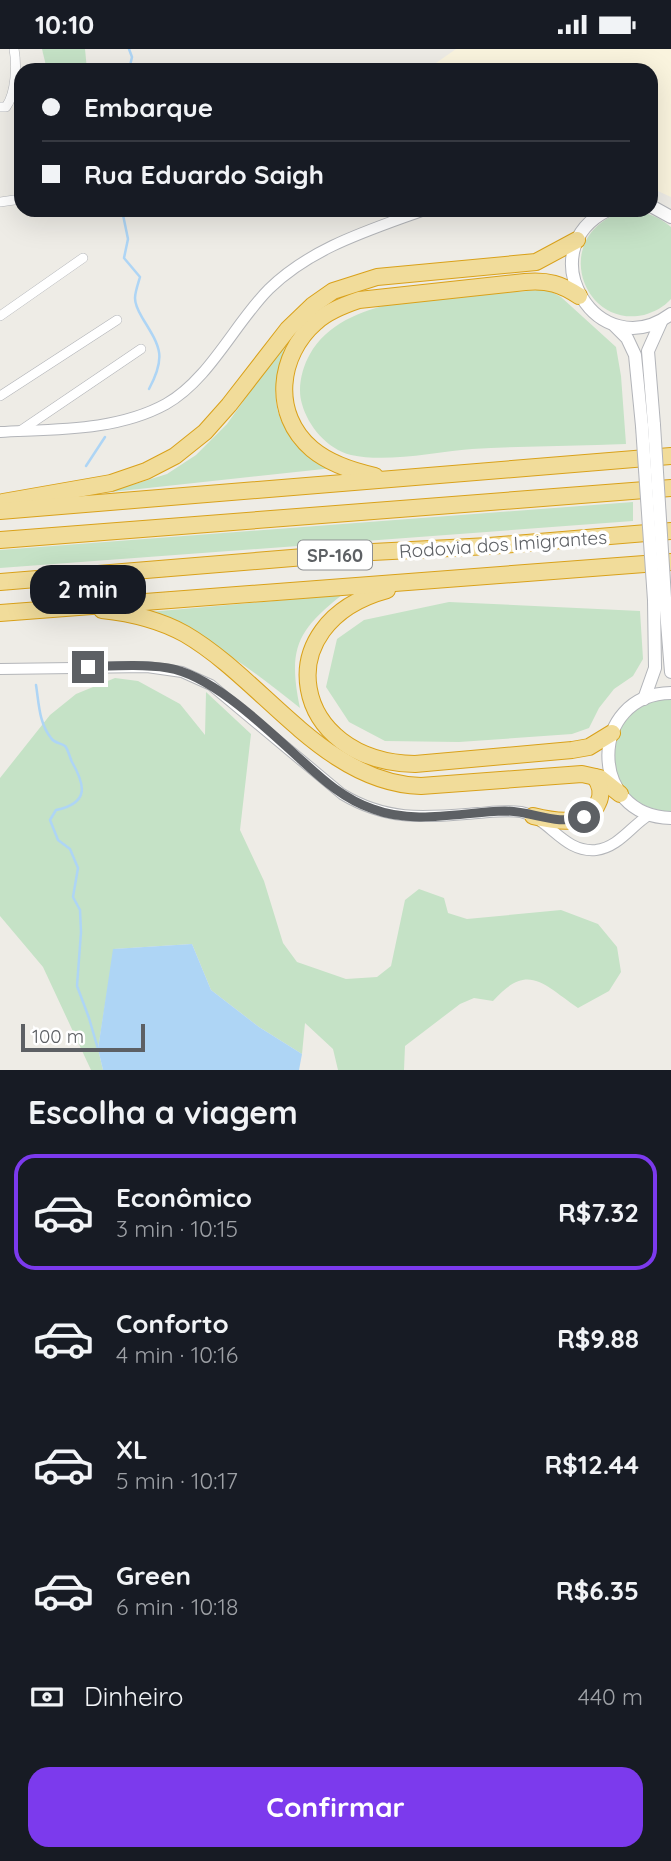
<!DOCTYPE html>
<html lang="pt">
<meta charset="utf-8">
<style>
:root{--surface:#171b24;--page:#20242c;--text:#f1f3f6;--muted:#9ea1a6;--line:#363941;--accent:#7c3aed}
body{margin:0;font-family:Quicksand,sans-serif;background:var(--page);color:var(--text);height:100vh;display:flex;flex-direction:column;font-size:26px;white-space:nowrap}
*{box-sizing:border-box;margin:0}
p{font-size:23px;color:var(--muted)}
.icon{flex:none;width:38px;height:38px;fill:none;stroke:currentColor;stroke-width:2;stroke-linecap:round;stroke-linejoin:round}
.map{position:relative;height:1021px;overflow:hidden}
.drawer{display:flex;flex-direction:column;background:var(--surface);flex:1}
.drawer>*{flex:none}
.guide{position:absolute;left:14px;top:14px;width:644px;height:154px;border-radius:21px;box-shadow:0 7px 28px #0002;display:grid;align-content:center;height:154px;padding:0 28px;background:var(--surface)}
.scale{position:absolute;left:21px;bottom:18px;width:124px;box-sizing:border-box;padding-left:7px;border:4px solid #5d6064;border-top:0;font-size:19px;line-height:24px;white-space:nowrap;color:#5d6064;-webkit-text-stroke:5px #fff;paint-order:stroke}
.end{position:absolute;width:32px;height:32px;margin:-16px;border:9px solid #5d6064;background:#fff;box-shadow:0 0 0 4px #fff}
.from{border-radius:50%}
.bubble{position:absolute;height:49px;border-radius:21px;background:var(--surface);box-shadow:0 7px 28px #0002;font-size:23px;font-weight:700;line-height:49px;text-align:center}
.guide b{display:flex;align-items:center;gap:24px;height:66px;font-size:26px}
.guide b+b{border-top:2px solid var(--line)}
.guide i{width:18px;height:18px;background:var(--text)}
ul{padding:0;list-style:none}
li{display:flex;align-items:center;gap:21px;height:116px;margin:0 14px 10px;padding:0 14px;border:4px solid transparent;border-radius:21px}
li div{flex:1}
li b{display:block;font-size:26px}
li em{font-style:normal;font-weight:700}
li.selected{border-color:var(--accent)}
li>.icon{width:63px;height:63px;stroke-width:1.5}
h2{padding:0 28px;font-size:32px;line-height:84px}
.pay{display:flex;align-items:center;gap:18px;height:77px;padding:0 28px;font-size:26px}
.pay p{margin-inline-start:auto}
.button{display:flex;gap:14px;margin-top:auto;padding:14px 28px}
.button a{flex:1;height:80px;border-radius:21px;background:var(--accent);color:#fff;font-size:28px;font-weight:700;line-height:80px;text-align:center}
.status{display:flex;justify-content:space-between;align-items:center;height:49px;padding:0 35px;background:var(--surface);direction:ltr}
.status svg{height:19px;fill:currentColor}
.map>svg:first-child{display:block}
.commercial{fill:#faf4de}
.green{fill:#c5e2c6}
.water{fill:#aed5f5}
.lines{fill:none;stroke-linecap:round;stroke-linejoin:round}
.stream{stroke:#aed5f5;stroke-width:2.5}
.minor-casing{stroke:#b3b5b9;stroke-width:10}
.tertiary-casing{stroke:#b3b5b9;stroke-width:12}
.secondary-casing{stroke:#b2b4b9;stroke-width:14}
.motorway-casing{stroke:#d9a11a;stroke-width:18}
.minor{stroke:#fff;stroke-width:9}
.tertiary{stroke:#fff;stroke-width:10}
.secondary{stroke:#fff;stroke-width:12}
.motorway{stroke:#f1dc9a;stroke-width:16}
.secondary-bridge-casing{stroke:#b2b4b9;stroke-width:14;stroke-linecap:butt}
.secondary-bridge{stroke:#fff;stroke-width:12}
.route{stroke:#5d6064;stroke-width:9}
.labels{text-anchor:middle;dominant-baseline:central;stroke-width:7;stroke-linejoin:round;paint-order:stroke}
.shield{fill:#fff;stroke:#8e9092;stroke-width:2}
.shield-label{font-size:18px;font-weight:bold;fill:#5d6064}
.street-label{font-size:19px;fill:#5d6064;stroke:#fff}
</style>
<div class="status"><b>10:10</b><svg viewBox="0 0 49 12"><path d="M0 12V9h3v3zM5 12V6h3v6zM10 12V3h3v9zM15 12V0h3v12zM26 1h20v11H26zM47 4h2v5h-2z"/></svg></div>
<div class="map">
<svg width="671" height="1021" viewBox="0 0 671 1021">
<rect width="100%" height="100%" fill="#eeece6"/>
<polygon class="commercial" points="456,0 671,0 671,148 651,139 651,21 426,21"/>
<g class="green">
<polygon points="42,0 85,0 87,21 47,21"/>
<path d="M629,161C646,163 658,167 671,178V250C664,258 654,263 644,266C580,280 548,181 629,161Z"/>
<path d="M546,240L561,248L616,298L621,327L626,395C575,397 523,397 472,400C435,403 387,414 351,406C327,400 308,377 302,355C297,339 302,319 310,305C350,236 477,250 546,240Z"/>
<path d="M289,288C277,318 266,356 289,384C300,397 319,408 333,419L93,445L135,435L167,425L196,406L227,375Z"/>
<polygon points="633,453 633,472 0,519 0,501"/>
<path d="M342,546C296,582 288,601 300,659C251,620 207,587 149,563Z"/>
<polygon points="449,553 640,562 643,610 633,627 614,640 599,659 589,679 572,685 459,693 385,692 349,673 326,638 337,590 364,571"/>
<path d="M115,629L138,632L180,655L205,686L206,643L251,685L240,781L264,832L283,894L297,913L346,930L377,928L391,917L405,851L419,840L444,849L448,864L467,870L561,861L598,875L617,898L621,923L609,942L578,959C544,936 528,912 493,952L474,949L460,955L405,997L404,1021H338L333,1000L305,974L302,1005L259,978L211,941L192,895L114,900L98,1000L103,1021H91L43,918L0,867V729L50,666L76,645Z"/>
<path d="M657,651H671V763C648,761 622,749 615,725C613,718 614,710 615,703C616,672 629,662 657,651Z"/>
</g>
<polygon class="water" points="192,895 211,941 259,978 302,1005 299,1021 103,1021 98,1000 113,900"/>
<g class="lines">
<g class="stream">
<polyline points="129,21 132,8 129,0"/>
<path d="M122,161L128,190L124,209L140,228C138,235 135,243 135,249C135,257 139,263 143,270C161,299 166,308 149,340"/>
<polyline points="86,417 105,388"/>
<path d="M36,636C39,655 39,674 51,689C54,694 61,694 65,697C68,700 70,709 72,713C85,736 90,754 56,761L50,771L58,791L70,800L78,819L73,848L80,861L81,883L77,937L89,969L98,1000"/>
</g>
<defs>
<g id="minor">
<path d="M0,58H6C16,44 17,16 14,0"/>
<polyline points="0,153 21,150"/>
<polyline points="0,267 83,209"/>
<polyline points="0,347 117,271"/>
<polyline points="20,382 141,300"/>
</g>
<g id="tertiary">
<path d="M0,383C56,380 117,382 166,355C209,331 235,274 269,240C312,198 370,181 424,161"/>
<path d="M0,620L147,618L182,623L211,636L342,745C388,773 427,768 478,764C492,763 507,761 521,763C550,769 563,804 596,801C619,798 631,777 649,766"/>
</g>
<g id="secondary">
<polyline points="651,157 671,168"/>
<path d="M608,161C527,201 598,319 671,265"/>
<polyline points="615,277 627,289 635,306 642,377"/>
<polyline points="654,376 648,302 661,273"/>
<polyline points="665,549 671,623"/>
<path d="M671,644C588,645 587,767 671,769"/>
<polyline points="644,650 655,619 654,551"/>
</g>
<g id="motorway">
<path d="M375,427C352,422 330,415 312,400C271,365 278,306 316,273C328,262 344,256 359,251L525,233C548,231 561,235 579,247"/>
<polyline points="3,453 111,434 146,422 175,407 205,383 229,356 288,280 313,256 333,242 377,228 536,213 577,191"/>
<polyline points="0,462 671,407"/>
<polyline points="0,491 671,439"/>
<polyline points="0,533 353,504 489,497 671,482"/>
<path d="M387,541C265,574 291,713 415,715L572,701L589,698L612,684"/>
<path d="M102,561C130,564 160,571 185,585C264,631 324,734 421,737L582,725L600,729L620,745"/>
<polyline points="0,564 671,513"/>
<path d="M533,767C553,772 588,779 598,754C603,744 600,736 595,728"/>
</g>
</defs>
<use href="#minor" class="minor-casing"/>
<use href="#tertiary" class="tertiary-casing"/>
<use href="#secondary" class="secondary-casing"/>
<use href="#motorway" class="motorway-casing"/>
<use href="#minor" class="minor"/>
<use href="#tertiary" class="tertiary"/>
<use href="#secondary" class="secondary"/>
<use href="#motorway" class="motorway"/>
<defs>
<g id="secondary-bridge">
<polyline points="654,376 665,549"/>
<polyline points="642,377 654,551"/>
</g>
</defs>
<use href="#secondary-bridge" class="secondary-bridge-casing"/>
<use href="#secondary-bridge" class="secondary-bridge"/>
</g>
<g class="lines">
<path class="route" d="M88,618C114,617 142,615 168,619C212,626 266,679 299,709C321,729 343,750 373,760C415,776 462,763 505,762C533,762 556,777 584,768"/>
</g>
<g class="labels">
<rect class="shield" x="298" y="491.5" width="74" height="29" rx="5"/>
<g class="shield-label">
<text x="335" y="506">SP-160</text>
</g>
<g class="street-label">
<text transform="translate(503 495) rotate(-4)">Rodovia dos Imigrantes</text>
</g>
</g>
</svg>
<div class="scale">100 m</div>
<i class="end from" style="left:584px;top:768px"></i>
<i class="end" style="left:88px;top:618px"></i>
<div class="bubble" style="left:30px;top:516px;width:116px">2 min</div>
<div class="guide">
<b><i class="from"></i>Embarque</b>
<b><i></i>Rua Eduardo Saigh</b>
</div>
</div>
<section class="drawer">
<h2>Escolha a viagem</h2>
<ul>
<li class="selected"><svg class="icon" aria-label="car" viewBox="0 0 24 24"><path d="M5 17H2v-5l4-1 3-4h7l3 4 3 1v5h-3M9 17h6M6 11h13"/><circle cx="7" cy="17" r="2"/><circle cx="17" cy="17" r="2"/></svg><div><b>Econômico</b><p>3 min · 10:15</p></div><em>R$7.32</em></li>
<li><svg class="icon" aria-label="car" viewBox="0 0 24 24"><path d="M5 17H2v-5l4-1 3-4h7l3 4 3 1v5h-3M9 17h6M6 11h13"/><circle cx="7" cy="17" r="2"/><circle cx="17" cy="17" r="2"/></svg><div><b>Conforto</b><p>4 min · 10:16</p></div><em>R$9.88</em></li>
<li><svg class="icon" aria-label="car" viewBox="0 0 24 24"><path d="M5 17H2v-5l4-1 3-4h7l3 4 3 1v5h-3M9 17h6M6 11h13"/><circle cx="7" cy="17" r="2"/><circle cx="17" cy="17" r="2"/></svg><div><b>XL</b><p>5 min · 10:17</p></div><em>R$12.44</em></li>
<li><svg class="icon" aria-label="car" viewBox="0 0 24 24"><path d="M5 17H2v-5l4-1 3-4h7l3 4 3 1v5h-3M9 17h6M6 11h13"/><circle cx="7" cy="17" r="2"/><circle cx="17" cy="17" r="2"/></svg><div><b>Green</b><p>6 min · 10:18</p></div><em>R$6.35</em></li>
</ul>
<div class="pay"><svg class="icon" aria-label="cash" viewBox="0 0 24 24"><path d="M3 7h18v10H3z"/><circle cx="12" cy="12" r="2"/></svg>Dinheiro<p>440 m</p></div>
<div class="button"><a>Confirmar</a></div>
</section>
